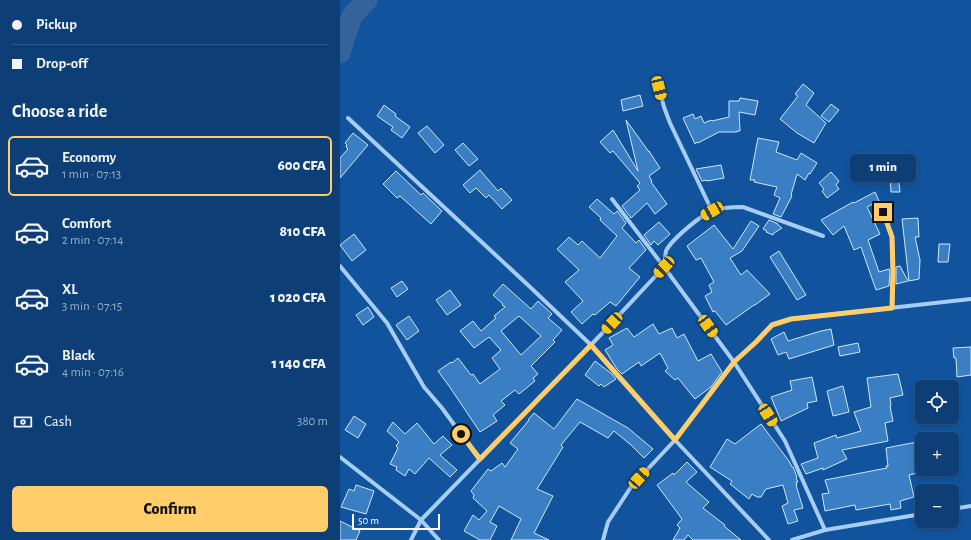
<!DOCTYPE html>
<meta charset="utf-8">
<style>
:root{--surface:#0d3f76;--page:#1b4a7e;--text:#f1f3f6;--muted:#9aafc5;--line:#2d5888;--accent:#ffce6a}
body{margin:0;font-family:"Alegreya Sans",sans-serif;background:var(--page);color:var(--text);height:100vh;display:flex;flex-direction:column;font-size:15px;white-space:nowrap}
*{box-sizing:border-box;margin:0}
p{font-size:13px;color:var(--muted)}
.icon{flex:none;width:22px;height:22px;fill:none;stroke:currentColor;stroke-width:2;stroke-linecap:round;stroke-linejoin:round}
.map{position:relative;flex:1;overflow:hidden}
.sheet{display:flex;flex-direction:column;background:var(--surface);width:340px}
.sheet>*{flex:none}
.banner{display:grid;align-content:center;height:88px;padding:0 12px;background:var(--surface)}
.buttons{position:absolute;left:575px;top:380px;display:grid;gap:8px}
.buttons a{display:grid;place-items:center;width:44px;height:44px;border-radius:6px;background:var(--surface);box-shadow:0 2px 6px #0003,0 0 0 1px var(--line);font-size:20px}
.scale{position:absolute;left:12px;bottom:10px;width:88px;box-sizing:border-box;padding-left:4px;border:2px solid #fff;border-top:0;font-size:11px;line-height:14px;white-space:nowrap;color:#fff;-webkit-text-stroke:3px #11549d;paint-order:stroke}
.end{position:absolute;width:18px;height:18px;margin:-9px;border:5px solid #ffce6a;background:#111;box-shadow:0 0 0 2px #111}
.from{border-radius:50%}
.bubble{position:absolute;height:28px;border-radius:6px;background:var(--surface);box-shadow:0 2px 6px #0003,0 0 0 1px var(--line);font-size:13px;font-weight:800;line-height:28px;text-align:center}
.car{position:absolute;width:12px;height:24px;margin:-12px -6px;border-radius:5px;box-shadow:0 0 3px 1px #0007;background:linear-gradient(#f5c518 24%,#345 0 40%,#f5c518 0 76%,#345 0 86%,#f5c518 0)}
.banner b{display:flex;align-items:center;gap:14px;height:38px;font-size:15px}
.banner b+b{border-top:1px solid var(--line)}
.banner i{width:10px;height:10px;background:var(--text)}
ul{padding:0;list-style:none}
li{display:flex;align-items:center;gap:12px;height:60px;margin:0 8px 6px;padding:0 4px;border:2px solid transparent;border-radius:6px}
li div{flex:1}
li b{display:block;font-size:15px}
li em{font-style:normal;font-weight:800}
li.selected{border-color:var(--accent)}
li>.icon{width:36px;height:36px;stroke-width:1.5}
h2{padding:0 12px;font-size:18px;line-height:48px}
.pay{display:flex;align-items:center;gap:10px;height:44px;padding:0 12px;font-size:15px}
.pay p{margin-inline-start:auto}
.action{display:flex;gap:8px;margin-top:auto;padding:8px 12px}
.action a{flex:1;height:46px;border-radius:6px;background:var(--accent);color:#111;font-size:16px;font-weight:800;line-height:46px;text-align:center}
main{display:flex;flex:1;min-height:0}
.map>svg:first-child{display:block}
.lines{fill:none;stroke-linecap:round;stroke-linejoin:round}
.river{stroke:#336398;stroke-width:21}
.building{fill:#3a7ec4;stroke:#cfe6fe;fill-rule:evenodd}
.minor{stroke:#a7cdf4;stroke-width:4}
.route{stroke:#ffce6a;stroke-width:5}
</style>
<main>
<section class="sheet">
<div class="banner">
<b><i class="from"></i>Pickup</b>
<b><i></i>Drop-off</b>
</div>
<h2>Choose a ride</h2>
<ul>
<li class="selected"><svg class="icon" aria-label="car" viewBox="0 0 24 24"><path d="M5 17H2v-5l4-1 3-4h7l3 4 3 1v5h-3M9 17h6M6 11h13"/><circle cx="7" cy="17" r="2"/><circle cx="17" cy="17" r="2"/></svg><div><b>Economy</b><p>1 min · 07:13</p></div><em>600 CFA</em></li>
<li><svg class="icon" aria-label="car" viewBox="0 0 24 24"><path d="M5 17H2v-5l4-1 3-4h7l3 4 3 1v5h-3M9 17h6M6 11h13"/><circle cx="7" cy="17" r="2"/><circle cx="17" cy="17" r="2"/></svg><div><b>Comfort</b><p>2 min · 07:14</p></div><em>810 CFA</em></li>
<li><svg class="icon" aria-label="car" viewBox="0 0 24 24"><path d="M5 17H2v-5l4-1 3-4h7l3 4 3 1v5h-3M9 17h6M6 11h13"/><circle cx="7" cy="17" r="2"/><circle cx="17" cy="17" r="2"/></svg><div><b>XL</b><p>3 min · 07:15</p></div><em>1 020 CFA</em></li>
<li><svg class="icon" aria-label="car" viewBox="0 0 24 24"><path d="M5 17H2v-5l4-1 3-4h7l3 4 3 1v5h-3M9 17h6M6 11h13"/><circle cx="7" cy="17" r="2"/><circle cx="17" cy="17" r="2"/></svg><div><b>Black</b><p>4 min · 07:16</p></div><em>1 140 CFA</em></li>
</ul>
<div class="pay"><svg class="icon" aria-label="cash" viewBox="0 0 24 24"><path d="M3 7h18v10H3z"/><circle cx="12" cy="12" r="2"/></svg>Cash<p>380 m</p></div>
<div class="action"><a>Confirm</a></div>
</section>
<div class="map">
<svg width="631" height="540" viewBox="0 0 631 540">
<rect width="100%" height="100%" fill="#11549d"/>
<g class="lines">
<polyline class="river" points="0,53 12,16 27,0"/>
</g>
<g class="building">
<polygon points="463,84 474,93 466,105 486,123 474,143 457,133 440,119 458,96 455,94"/>
<polygon points="300,95 303,106 283,111 281,100"/>
<polygon points="400,98 418,101 415,115 399,112 400,131 397,131 397,132 379,132 358,143 357,142 355,144 343,118 353,114 355,119 361,116 364,123 371,120 372,121 389,117 389,101 399,101"/>
<polygon points="491,104 499,110 489,122 481,116"/>
<polygon points="44,105 56,114 55,116 70,127 62,138 51,130 53,127 37,116"/>
<polygon points="286,120 309,152 309,151 320,168 309,176 312,181 311,182 327,204 315,214 307,203 291,218 282,206 300,190 297,186 300,183 273,151 270,153 260,142 273,130 298,171"/>
<polygon points="87,126 104,145 95,153 78,133"/>
<polygon points="13,133 28,145 0,178 0,158 8,149 6,147 7,145 5,143"/>
<polygon points="418,138 439,142 436,152 457,160 461,153 477,163 470,174 469,173 465,180 457,174 451,195 452,196 441,217 433,214 440,198 434,195 437,187 414,182 415,180 410,180"/>
<polygon points="123,143 138,159 129,166 115,150"/>
<polygon points="557,159 557,163 561,163 561,172 558,173 560,192 551,192 549,160"/>
<polygon points="381,165 384,178 367,181 367,180 362,181 356,169"/>
<polygon points="140,170 158,191 161,188 172,200 162,209 149,195 146,198 136,188 130,193 123,185"/>
<polygon points="56,171 81,195 83,193 102,211 91,224 60,196 57,198 43,184"/>
<polygon points="491,172 499,181 496,185 499,189 487,198 482,191 484,189 479,183"/>
<polygon points="535,192 539,201 527,207 540,234 528,240 539,272 549,269 550,272 549,286 536,290 521,247 514,250 504,226 493,235 481,220 513,202 514,203"/>
<polygon points="257,199 274,214 277,211 286,223 282,228 296,243 299,240 306,250 289,268 300,277 276,306 270,302 255,315 253,314 242,324 231,312 243,301 225,282 239,270 217,249 229,237 238,245 242,241 260,258 277,236 260,220 261,218 249,207"/>
<polygon points="578,218 579,237 575,237 580,260 579,279 569,281 562,219"/>
<polygon points="429,220 438,224 438,225 442,228 434,233 433,235 426,232 427,231 423,229"/>
<polygon points="411,221 419,226 402,251 390,258 401,275 407,270 430,294 415,305 414,305 386,325 375,311 373,312 365,296 372,292 369,285 374,282 361,258 356,260 347,246 374,225 393,249"/>
<polygon points="319,222 330,234 318,245 314,241 311,245 304,235"/>
<polygon points="14,234 26,250 12,261 0,245"/>
<polygon points="599,244 610,244 608,262 598,262"/>
<polygon points="439,251 466,295 457,300 430,257"/>
<polygon points="560,266 568,281 556,284 556,267"/>
<polygon points="62,281 68,289 57,297 51,288"/>
<path d="M163,284L191,309L198,301L212,314L208,318L222,330L213,340L215,342L191,366L198,374L193,378L195,381L179,394L175,390L161,401L165,405L153,415L157,421L140,432L109,386L98,371L111,362L112,363L118,358L131,375L133,374L140,384L160,369L152,358L161,350L149,337L134,348L120,331L133,321L141,331L156,318L154,316L165,307L162,305L163,304L153,295ZM179,316L201,336L181,355L161,331Z"/>
<polygon points="110,290 121,305 107,315 96,300"/>
<polygon points="28,307 34,317 23,325 16,315"/>
<polygon points="69,316 79,331 67,340 56,325"/>
<polygon points="313,324 319,334 332,328 337,338 344,334 358,361 371,354 382,372 371,387 355,399 338,378 335,380 325,371 328,368 320,353 301,366 299,362 282,374 277,369 265,350 273,345 269,338 287,328 294,337"/>
<polygon points="491,329 494,345 449,359 446,352 438,355 431,339 444,332 448,341 481,331"/>
<polygon points="518,343 520,352 500,356 498,347"/>
<polygon points="631,347 631,375 617,377 616,358 614,358 613,348"/>
<polygon points="255,361 272,374 276,379 264,387 261,384 259,386 245,375"/>
<polygon points="558,374 563,395 550,398 551,406 550,406 553,421 545,423 548,441 502,450 507,459 483,470 483,468 466,474 461,464 478,458 474,443 496,435 497,438 521,431 514,412 531,407 527,378"/>
<polygon points="472,377 477,401 467,403 468,408 441,421 431,397 452,390 450,381"/>
<polygon points="503,386 509,412 493,416 487,391"/>
<polygon points="237,399 288,428 313,449 304,458 291,445 274,431 268,438 240,422 221,445 223,447 197,489 213,496 194,533 209,540 171,540 181,519 159,506 150,522 157,526 150,540 140,540 124,531 133,515 139,520 147,511 133,498 134,495 131,491 148,469 151,471 162,463 165,467 178,449 170,443 189,420 188,420 194,413 214,429"/>
<polygon points="14,416 26,424 18,438 5,430"/>
<polygon points="53,422 65,434 77,423 94,444 103,436 112,445 100,455 117,470 110,477 89,458 75,474 69,469 65,476 56,470 57,467 50,464 58,448 56,446 59,442 47,431"/>
<polygon points="421,424 449,461 452,467 453,467 457,477 456,478 458,482 456,482 457,485 456,485 463,508 454,510 458,521 448,524 442,506 448,503 443,485 426,489 421,497 417,497 412,494 409,499 390,484 392,481 370,467 387,439 395,444"/>
<polygon points="582,441 582,472 569,475 574,497 560,501 561,508 551,510 550,504 516,510 515,505 485,511 482,494 489,493 485,480 547,468 546,466 548,466 546,448"/>
<polygon points="347,462 357,472 346,482 369,502 363,508 385,525 384,526 401,540 353,540 348,535 344,540 333,540 340,528 337,525 342,519 317,485 333,473 334,475"/>
<polygon points="16,485 34,491 26,514 1,507 9,489 14,491"/>
<polygon points="0,521 20,531 16,540 0,540"/>
</g>
<g class="lines">
<g class="minor">
<polyline points="319,88 324,107 330,123 372,211"/>
<polyline points="8,118 189,286 251,345 335,440 429,540"/>
<polyline points="272,199 324,267 394,362 445,441 485,530"/>
<polyline points="543,212 552,237 553,272 552,308"/>
<polyline points="0,266 47,323 84,387 102,408 139,459"/>
<polyline points="0,457 81,520 99,540"/>
<polyline points="612,509 631,506"/>
<path d="M71,540L81,520L251,345L324,267C325,262 325,255 326,251C331,240 361,215 372,211C382,207 393,207 403,207L483,236"/>
<polyline points="263,540 268,522 291,487 335,440 394,362 416,342 432,325 451,319 631,299"/>
<polyline points="452,540 485,530 582,514"/>
</g>
</g>
<g class="lines">
<polyline class="route" points="121,434 140,459 251,345 335,440 394,362 416,342 432,325 451,319 552,308 553,272 552,237 543,212"/>
</g>
</svg>
<div class="buttons">
<a><svg class="icon" aria-label="locate" viewBox="0 0 24 24"><circle cx="12" cy="12" r="6"/><path d="M12 2v4M12 18v4M2 12h4M18 12h4"/></svg></a>
<a>+</a>
<a>−</a>
</div>
<div class="scale">50 m</div>
<i class="end from" style="left:121px;top:434px"></i>
<i class="end" style="left:543px;top:212px"></i>
<div class="bubble" style="left:510px;top:154px;width:66px">1 min</div>
<i class="car" style="left:319px;top:88px;rotate:166deg"></i>
<i class="car" style="left:372px;top:211px;rotate:240deg"></i>
<i class="car" style="left:324px;top:267px;rotate:223deg"></i>
<i class="car" style="left:272px;top:323px;rotate:223deg"></i>
<i class="car" style="left:368px;top:326px;rotate:144deg"></i>
<i class="car" style="left:428px;top:415px;rotate:147deg"></i>
<i class="car" style="left:299px;top:478px;rotate:42deg"></i>
</div>
</main>
